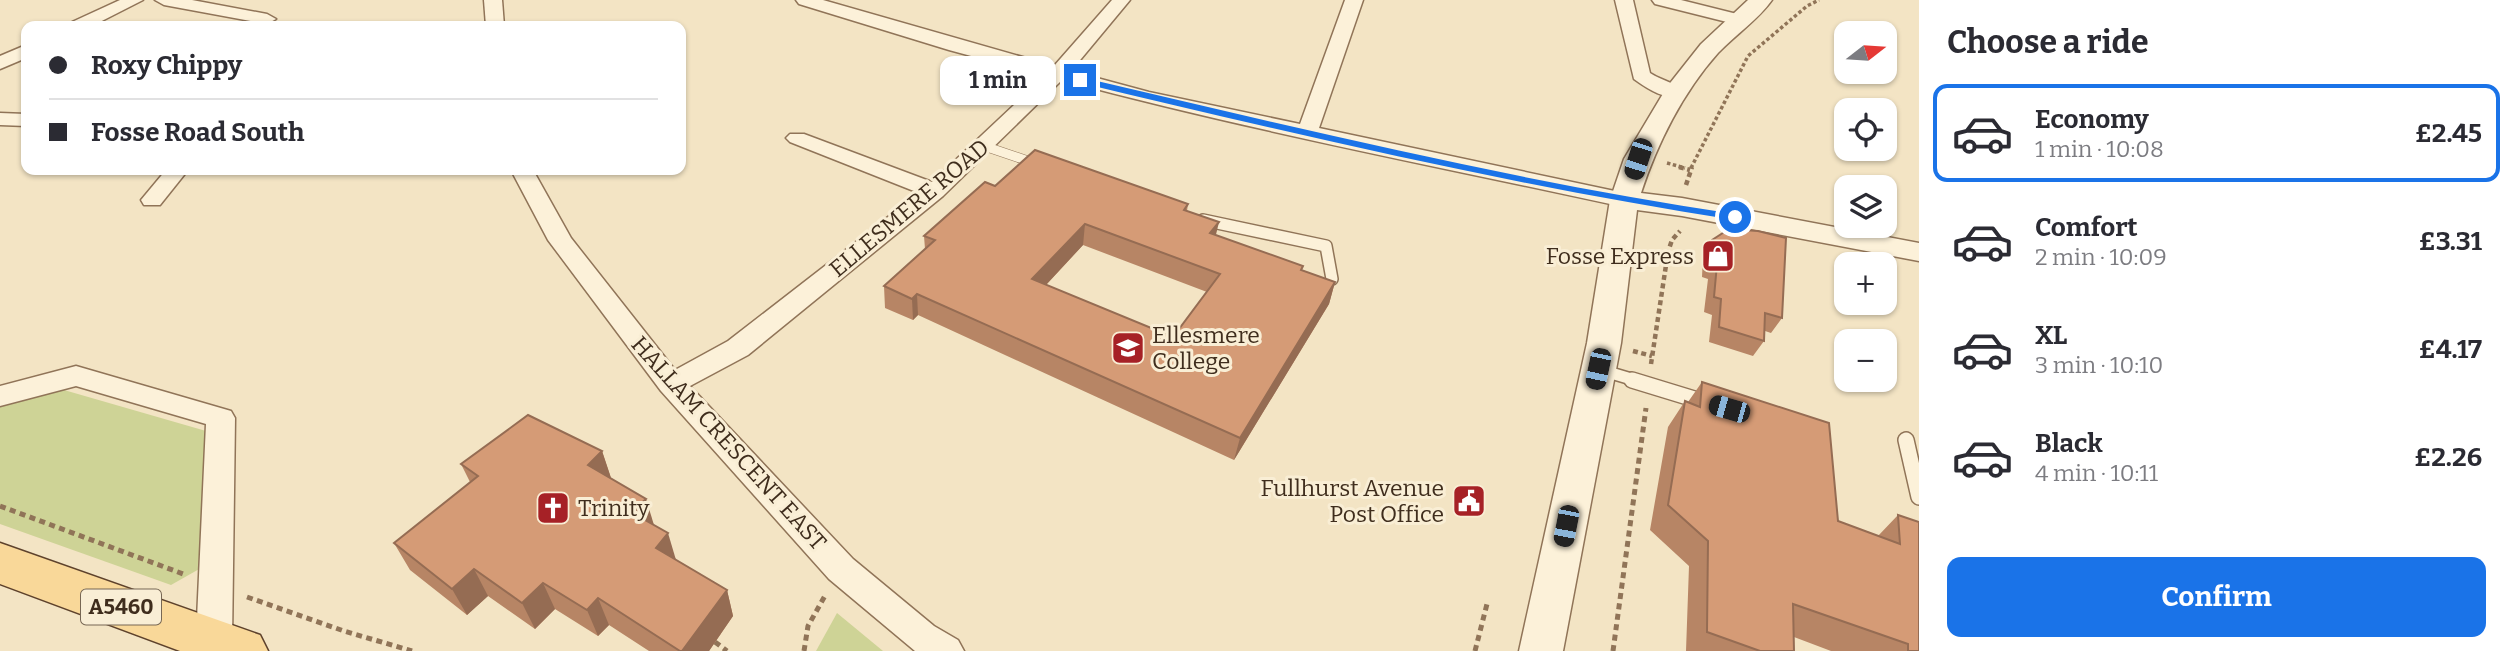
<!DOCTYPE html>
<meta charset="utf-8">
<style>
:root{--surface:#fff;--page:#f2f2f3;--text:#2b2b33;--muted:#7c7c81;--line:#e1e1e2;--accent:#1a73e8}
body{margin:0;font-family:Bitter,serif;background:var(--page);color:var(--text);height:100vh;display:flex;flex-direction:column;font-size:26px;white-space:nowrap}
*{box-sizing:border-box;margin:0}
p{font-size:23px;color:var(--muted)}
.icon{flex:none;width:38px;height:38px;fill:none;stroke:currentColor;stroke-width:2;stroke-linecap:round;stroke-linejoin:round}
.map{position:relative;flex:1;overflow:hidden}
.panel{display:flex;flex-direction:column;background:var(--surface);width:595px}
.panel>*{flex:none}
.banner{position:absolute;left:21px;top:21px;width:665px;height:154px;border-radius:14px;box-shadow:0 2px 5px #0004;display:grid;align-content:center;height:154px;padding:0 28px;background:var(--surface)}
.needle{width:46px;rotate:73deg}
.tools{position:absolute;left:1834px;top:21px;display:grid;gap:14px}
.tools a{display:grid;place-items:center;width:63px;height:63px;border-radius:14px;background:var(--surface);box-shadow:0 2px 5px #0004;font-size:35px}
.end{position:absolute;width:32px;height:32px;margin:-16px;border:9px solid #1a73e8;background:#fff;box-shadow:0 0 0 4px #fff}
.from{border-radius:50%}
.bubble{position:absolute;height:49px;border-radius:14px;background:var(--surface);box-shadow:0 2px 5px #0004;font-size:23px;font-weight:700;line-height:49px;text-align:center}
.car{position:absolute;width:21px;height:42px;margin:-21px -10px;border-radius:9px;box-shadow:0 0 5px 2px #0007;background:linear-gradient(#222 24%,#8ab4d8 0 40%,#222 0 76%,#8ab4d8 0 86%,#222 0)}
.banner b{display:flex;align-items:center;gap:24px;height:66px;font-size:26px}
.banner b+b{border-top:2px solid var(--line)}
.banner i{width:18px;height:18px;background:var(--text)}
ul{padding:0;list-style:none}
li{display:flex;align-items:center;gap:21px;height:98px;margin:0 14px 10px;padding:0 14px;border:4px solid transparent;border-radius:14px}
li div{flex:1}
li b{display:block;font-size:26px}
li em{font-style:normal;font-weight:700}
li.current{border-color:var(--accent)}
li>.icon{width:63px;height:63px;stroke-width:1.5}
h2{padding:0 28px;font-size:32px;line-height:84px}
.primary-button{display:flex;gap:14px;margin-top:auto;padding:14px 28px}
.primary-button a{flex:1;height:80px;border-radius:14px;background:var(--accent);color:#fff;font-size:28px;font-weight:700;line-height:80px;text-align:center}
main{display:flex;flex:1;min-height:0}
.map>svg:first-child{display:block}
.green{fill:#ced396}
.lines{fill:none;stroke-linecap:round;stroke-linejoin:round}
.service-far2-casing{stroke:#907458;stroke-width:10}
.service-far1-casing{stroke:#907458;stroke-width:14}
.service-casing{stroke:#907458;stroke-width:18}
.minor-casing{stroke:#907458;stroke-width:3}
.tertiary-casing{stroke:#907458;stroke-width:3}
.primary-casing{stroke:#5e422c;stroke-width:3}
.path-far2{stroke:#907458;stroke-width:3.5;stroke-dasharray:3.5 2.5;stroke-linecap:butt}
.path-far1{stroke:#907458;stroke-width:4.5;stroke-dasharray:5 3.5;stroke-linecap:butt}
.path{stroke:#907458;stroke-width:5;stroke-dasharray:6 4.5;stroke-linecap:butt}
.service-far2{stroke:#fcf1d9;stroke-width:9}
.service-far1{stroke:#fcf1d9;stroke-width:11}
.service{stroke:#fcf1d9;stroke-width:15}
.minor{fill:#fcf1d9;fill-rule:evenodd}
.tertiary{fill:#fcf1d9;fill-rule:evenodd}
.primary{fill:#f9d899;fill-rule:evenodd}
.wall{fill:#b78565;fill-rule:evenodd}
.shaded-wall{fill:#956c53}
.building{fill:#d59b76;stroke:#956c53;stroke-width:2;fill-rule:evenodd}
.route{fill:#1a73e8}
.labels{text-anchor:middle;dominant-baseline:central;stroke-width:6;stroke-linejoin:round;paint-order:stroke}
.shield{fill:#f9eed5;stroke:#776754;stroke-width:2}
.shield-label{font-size:21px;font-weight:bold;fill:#3f2d1d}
.street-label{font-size:23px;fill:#3f2d1d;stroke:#f9eed5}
.poi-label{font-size:23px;fill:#3f2d1d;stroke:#f9eed5;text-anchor:end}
</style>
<main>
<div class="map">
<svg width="1919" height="651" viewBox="0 0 1919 651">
<rect width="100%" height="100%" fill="#f3e4c4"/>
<g class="green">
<polygon points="64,390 206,431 201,568 171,585 0,524 0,407"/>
<polygon points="837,613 883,651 816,651"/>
</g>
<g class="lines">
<defs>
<polyline id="service-far2" points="984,146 1040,165"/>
<g id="service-far1">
<polyline points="1203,220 1326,246 1332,279"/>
<polyline points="1601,370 1638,381"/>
</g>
<g id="service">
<polyline points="1632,380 1704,402"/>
<polyline points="1906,440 1919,497"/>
</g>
<g id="minor">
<polygon points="120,0 143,0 92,26 69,26 72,22"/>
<polygon points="155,0 192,0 267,14 276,19 267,24 164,5"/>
<polygon points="484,0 502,0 504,26 486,26"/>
<path d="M796,0H823L1054,66L1112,0H1130L1071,71L1149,92L1300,124L1345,0H1363L1319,128L1624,193L1632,195L1635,200L1632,205L1624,207C1436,166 1248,130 1062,80L943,196L748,355L690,386L853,559L934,626L958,640L964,651H915L829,579L661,391L548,240L511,170H533L571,238L675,370L728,341L919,193L790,142L786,138L790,134H804L932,182L1045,76L949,50L799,4Z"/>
<path d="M1615,0H1633L1650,73C1660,80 1679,84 1686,92L1683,96C1666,101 1648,89 1634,79Z"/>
<polygon points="1652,0 1681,0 1745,16 1748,20 1739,25 1655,4"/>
<polygon points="26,45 26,58 0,69 0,56"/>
<polygon points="0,113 26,114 26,126 0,125"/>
<polygon points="166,170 188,170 160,205 144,205 141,200"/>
<polygon points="76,366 231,411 235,418 232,641 227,651 201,651 196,641 206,424 76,386 0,406 0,386"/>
</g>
<path id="tertiary" d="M1748,0H1772C1758,20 1735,35 1718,53C1683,92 1657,144 1641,193L1682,198L1919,243V261L1682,216L1637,210L1621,343L1563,651H1519L1587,343L1610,200L1624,159L1667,87L1701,44Z"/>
<polygon id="primary" points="0,543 260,635 268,651 180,651 0,584"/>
</defs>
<use href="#service-far2" class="service-far2-casing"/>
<use href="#service-far1" class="service-far1-casing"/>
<use href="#service" class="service-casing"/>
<use href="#minor" class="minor-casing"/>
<use href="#tertiary" class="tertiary-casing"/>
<use href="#primary" class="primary-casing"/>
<g class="path-far2">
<polyline points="1667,163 1685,168"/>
<polyline points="1691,168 1748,56 1807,6 1819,0"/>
</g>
<g class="path-far1">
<polyline points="1679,167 1690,170"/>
<polyline points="1686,185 1692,167"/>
<polyline points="1633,351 1652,356"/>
<polyline points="1651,364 1668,252 1672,240 1680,231"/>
</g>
<g class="path">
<polyline points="0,506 186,575"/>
<polyline points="247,597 344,631 412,651"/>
<polyline points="715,642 727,651"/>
<polyline points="804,651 808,626 826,594"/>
<polyline points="1475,651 1487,604"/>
<polyline points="1613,651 1646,408"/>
</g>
<use href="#service-far2" class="service-far2"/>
<use href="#service-far1" class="service-far1"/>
<use href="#service" class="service"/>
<use href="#minor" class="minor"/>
<use href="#tertiary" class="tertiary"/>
<use href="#primary" class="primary"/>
</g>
<g class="wall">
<path d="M995,186L1188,204L1187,211L1216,235L1302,270L1335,282L1329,304L1234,460L918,315L913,320L885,308L884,286L925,249L924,236ZM1083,245L1207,292L1173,337L1046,285Z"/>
<polygon points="1712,240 1782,318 1771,333 1765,331 1764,341 1753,356 1709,342 1712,315 1704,312 1708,279 1702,277 1703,256"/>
<polygon points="1702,382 1838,521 1878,536 1898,515 1919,651 1831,651 1794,637 1794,651 1686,651 1689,566 1650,530 1668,427 1685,401 1688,402"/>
<polygon points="602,451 611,478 654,525 676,560 727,590 733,616 709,651 649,651 609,625 598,636 555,609 535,629 488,596 467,615 410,570 394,543 470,482 461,464"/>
</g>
<g class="shaded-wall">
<polygon points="1219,222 1214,243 1210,233"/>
<polygon points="1085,224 1083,245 1031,301 1032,279"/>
<polygon points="1335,282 1329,304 1234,460 1240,438"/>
<polygon points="917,294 918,315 913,320 912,299"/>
<polygon points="602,451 611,478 588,465"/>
<polygon points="646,499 654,525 631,512"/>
<polygon points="668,533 676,560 656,548"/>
<polygon points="474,569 488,596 467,615 452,589"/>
<polygon points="543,583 555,609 535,629 522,603"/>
<polygon points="727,590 733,616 709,651 682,651"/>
<polygon points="598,598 609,625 598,636 587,610"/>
</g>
<g class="building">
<path d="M1035,150L1188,204L1184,210L1219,222L1210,233L1303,266L1301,270L1335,282L1240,438L917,294L912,299L884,286L935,240L924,236L985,182L995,186ZM1085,224L1220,274L1173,337L1032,279Z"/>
<polygon points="1729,229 1758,231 1786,238 1782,318 1765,313 1764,341 1719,327 1721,299 1714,297 1717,264 1711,262 1712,240"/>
<polygon points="1702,382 1829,423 1838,521 1900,544 1898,515 1919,522 1919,651 1908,651 1908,644 1793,604 1794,651 1760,651 1707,632 1708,541 1668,505 1685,401 1700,407"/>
<polygon points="528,415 602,451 588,465 646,499 631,512 668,533 656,548 727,590 682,651 680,651 598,598 587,610 543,583 522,603 474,569 452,589 394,543 478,476 461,464"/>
</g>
<path class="route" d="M1080,77C1297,128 1514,181 1735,214L1740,217L1735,220C1514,186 1294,134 1077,82Z"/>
<defs>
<symbol id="shop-square" viewBox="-11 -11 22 22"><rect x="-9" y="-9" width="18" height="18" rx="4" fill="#a62126" stroke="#f9eed5"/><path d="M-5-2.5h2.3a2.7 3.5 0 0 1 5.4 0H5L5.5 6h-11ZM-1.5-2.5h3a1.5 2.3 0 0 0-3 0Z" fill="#fff"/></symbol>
<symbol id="school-square" viewBox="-11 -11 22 22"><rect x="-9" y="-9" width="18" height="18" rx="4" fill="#a62126" stroke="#f9eed5"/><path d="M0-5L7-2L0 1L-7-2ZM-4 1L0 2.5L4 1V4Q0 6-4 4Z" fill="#fff"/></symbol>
<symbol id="civic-square" viewBox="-11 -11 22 22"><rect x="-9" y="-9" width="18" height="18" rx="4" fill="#a62126" stroke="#f9eed5"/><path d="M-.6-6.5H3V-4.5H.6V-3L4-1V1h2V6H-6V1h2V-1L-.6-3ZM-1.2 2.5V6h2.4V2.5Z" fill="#fff"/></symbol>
<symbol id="church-square" viewBox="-11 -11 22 22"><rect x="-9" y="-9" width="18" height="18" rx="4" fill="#a62126" stroke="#f9eed5"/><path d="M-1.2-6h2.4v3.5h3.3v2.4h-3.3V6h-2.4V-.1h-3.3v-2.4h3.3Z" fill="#fff"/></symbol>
</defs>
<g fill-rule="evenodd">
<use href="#shop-square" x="1699" y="237" width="38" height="38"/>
<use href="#school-square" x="1109" y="329" width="38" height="38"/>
<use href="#civic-square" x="1450" y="482" width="38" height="38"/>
<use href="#church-square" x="534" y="489" width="38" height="38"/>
</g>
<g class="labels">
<rect class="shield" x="81" y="589.5" width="80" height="35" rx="5"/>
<g class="shield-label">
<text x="121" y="607">A5460</text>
</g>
<g class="street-label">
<text transform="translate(909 208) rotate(-40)">ELLESMERE ROAD</text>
<text transform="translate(729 443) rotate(48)">HALLAM CRESCENT EAST</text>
</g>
<g class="poi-label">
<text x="1694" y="256">Fosse Express</text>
<text x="1152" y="335" text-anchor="start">Ellesmere<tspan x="1152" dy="26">College</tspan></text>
<text x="1444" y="488">Fullhurst Avenue<tspan x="1444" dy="26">Post Office</tspan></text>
<text x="578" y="508" text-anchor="start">Trinity</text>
</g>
</g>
</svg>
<div class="tools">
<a><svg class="needle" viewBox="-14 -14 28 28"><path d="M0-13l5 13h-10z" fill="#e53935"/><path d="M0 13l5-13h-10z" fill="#7c7c81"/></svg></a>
<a><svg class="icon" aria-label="locate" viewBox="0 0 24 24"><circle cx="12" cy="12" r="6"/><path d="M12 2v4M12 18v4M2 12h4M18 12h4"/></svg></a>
<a><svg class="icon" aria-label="layers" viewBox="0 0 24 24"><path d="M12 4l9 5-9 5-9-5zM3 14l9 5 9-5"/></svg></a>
<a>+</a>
<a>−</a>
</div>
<i class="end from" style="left:1735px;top:217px"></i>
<i class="end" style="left:1080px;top:80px"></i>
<div class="bubble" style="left:940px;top:56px;width:116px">1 min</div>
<i class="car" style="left:1638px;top:159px;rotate:198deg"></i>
<i class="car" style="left:1598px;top:369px;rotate:192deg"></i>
<i class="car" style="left:1729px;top:409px;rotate:286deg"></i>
<i class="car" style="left:1566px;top:526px;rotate:191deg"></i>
<div class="banner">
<b><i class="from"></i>Roxy Chippy</b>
<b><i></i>Fosse Road South</b>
</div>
</div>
<section class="panel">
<h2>Choose a ride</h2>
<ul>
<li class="current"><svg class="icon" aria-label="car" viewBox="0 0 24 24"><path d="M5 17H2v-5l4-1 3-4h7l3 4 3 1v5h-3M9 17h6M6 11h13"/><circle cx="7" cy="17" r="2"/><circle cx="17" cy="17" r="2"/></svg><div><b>Economy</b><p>1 min · 10:08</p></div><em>£2.45</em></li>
<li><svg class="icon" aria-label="car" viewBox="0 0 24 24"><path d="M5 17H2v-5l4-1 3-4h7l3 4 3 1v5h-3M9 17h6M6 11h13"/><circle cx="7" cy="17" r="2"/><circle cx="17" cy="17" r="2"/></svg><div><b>Comfort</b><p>2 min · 10:09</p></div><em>£3.31</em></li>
<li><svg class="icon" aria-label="car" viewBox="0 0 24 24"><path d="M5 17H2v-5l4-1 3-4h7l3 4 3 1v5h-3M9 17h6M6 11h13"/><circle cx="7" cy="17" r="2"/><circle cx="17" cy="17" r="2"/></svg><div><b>XL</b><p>3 min · 10:10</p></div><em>£4.17</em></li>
<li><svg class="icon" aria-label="car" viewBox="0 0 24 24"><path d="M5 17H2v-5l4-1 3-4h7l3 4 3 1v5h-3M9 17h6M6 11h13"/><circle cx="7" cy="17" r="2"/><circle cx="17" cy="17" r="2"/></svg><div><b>Black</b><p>4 min · 10:11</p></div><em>£2.26</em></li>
</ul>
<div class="primary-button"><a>Confirm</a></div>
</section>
</main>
